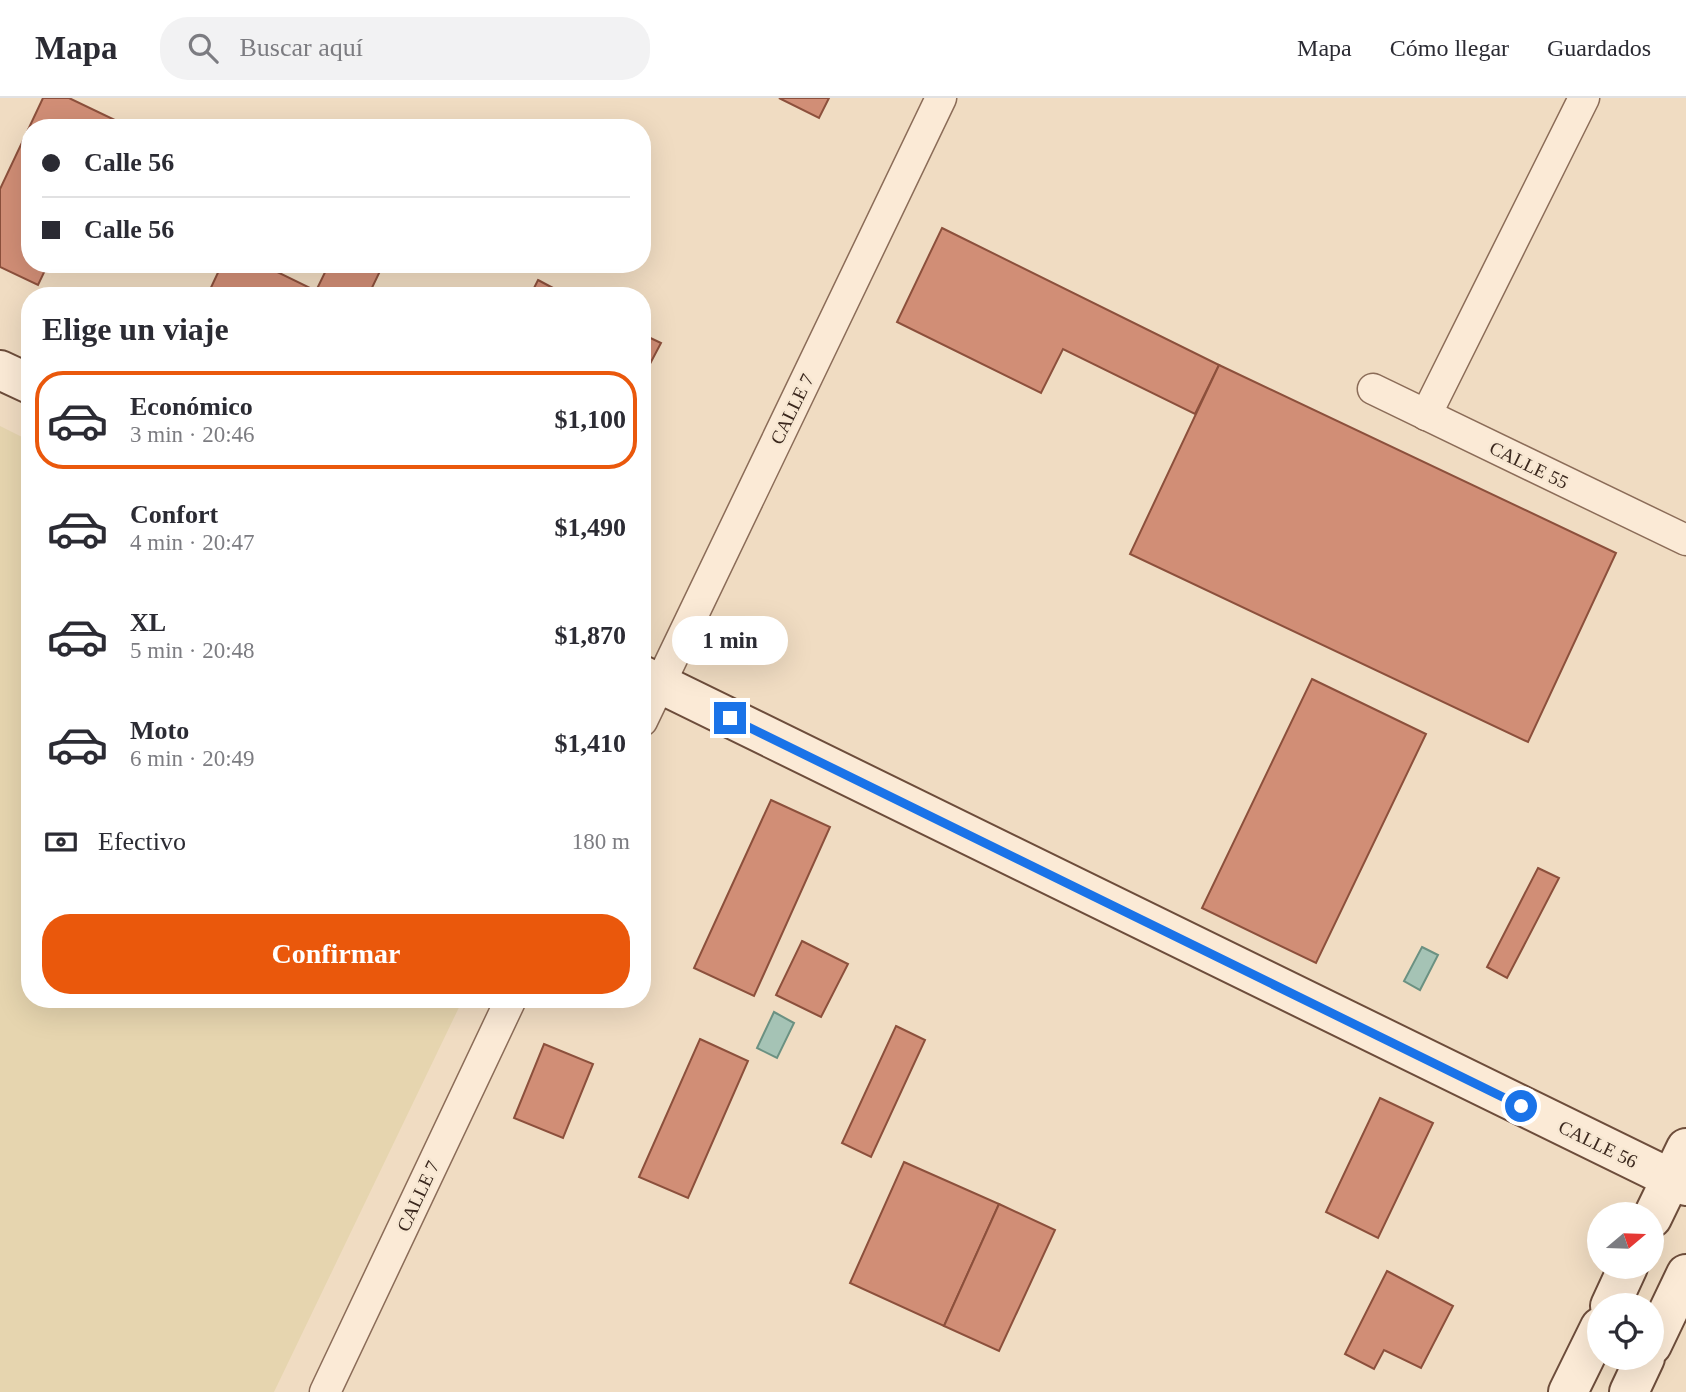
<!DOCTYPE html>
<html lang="es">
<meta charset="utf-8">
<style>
:root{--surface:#fff;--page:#f2f2f3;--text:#2b2b33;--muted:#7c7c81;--line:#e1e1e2;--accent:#ea580c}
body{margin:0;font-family:Georgia,serif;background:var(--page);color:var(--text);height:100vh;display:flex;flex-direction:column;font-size:26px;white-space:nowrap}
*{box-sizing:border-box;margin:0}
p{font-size:23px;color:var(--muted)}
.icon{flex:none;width:38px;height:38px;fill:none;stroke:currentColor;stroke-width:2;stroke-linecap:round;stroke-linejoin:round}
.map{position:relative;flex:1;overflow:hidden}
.details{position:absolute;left:21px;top:189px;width:630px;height:721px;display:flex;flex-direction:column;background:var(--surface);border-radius:28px;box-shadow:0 7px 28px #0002}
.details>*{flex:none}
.hud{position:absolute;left:21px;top:21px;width:630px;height:154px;border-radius:28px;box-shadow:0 7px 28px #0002;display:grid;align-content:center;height:154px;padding:0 21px;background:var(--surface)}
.needle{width:46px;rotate:71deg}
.tools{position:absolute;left:1587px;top:1104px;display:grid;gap:14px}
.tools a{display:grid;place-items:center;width:77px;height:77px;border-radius:50%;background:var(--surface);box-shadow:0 7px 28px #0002;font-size:35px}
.end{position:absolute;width:32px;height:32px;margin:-16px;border:9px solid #1a73e8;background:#fff;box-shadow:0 0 0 4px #fff}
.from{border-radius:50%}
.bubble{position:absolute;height:49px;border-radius:24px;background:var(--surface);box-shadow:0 7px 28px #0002;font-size:23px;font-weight:600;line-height:49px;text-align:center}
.hud b{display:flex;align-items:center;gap:24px;height:66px;font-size:26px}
.hud b+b{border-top:2px solid var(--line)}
.hud i{width:18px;height:18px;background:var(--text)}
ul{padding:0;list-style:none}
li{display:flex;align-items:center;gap:21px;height:98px;margin:0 14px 10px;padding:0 7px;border:4px solid transparent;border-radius:28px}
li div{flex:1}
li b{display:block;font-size:26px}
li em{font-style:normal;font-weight:600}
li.selected{border-color:var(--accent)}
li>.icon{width:63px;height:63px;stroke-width:1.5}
h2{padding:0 21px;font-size:32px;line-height:84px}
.pay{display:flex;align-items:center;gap:18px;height:77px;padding:0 21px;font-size:26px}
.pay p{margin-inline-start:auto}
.button{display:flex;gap:14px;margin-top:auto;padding:14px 21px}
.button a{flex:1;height:80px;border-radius:28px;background:var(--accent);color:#fff;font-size:28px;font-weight:600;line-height:80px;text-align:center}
header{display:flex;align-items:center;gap:42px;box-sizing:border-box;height:98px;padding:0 35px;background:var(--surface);border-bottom:2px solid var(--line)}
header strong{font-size:33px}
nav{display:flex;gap:38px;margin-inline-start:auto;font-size:24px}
.search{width:490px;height:63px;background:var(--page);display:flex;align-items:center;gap:18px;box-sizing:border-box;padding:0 24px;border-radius:28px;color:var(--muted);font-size:26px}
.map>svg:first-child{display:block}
.farmland{fill:#e6d5af}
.water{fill:#a5c3b5;stroke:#6b9182;stroke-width:2}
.building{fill:#d18e76;stroke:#8c503c;stroke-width:2}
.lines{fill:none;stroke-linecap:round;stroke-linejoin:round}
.street-casing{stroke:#8b6c58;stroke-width:33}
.secondary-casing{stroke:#6d4d3b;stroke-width:42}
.street{stroke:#fbead6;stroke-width:30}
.secondary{stroke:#fbead6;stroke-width:38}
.route{stroke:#1a73e8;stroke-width:9}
.labels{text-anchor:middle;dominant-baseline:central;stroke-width:5;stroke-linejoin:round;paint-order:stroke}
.street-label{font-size:19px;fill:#3a271d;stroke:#f7e7d2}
</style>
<header>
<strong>Mapa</strong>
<div class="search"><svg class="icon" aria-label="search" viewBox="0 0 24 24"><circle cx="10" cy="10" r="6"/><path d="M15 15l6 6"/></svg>Buscar aquí</div>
<nav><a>Mapa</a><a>Cómo llegar</a><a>Guardados</a></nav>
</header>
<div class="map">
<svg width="1686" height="1294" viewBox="0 0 1686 1294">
<rect width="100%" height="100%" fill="#f0dcc2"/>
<polygon class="farmland" points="0,328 30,343 30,901 463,901 274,1294 0,1294"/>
<g class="water">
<polygon points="1422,849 1438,857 1420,892 1404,883"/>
<polygon points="774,914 794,925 777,960 757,950"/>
</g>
<g class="building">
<polygon points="43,0 69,0 117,23 114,30 30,30 30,166 48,166 38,187 0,169 0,91"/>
<polygon points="779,0 829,0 819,20"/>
<polygon points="942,130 1219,267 1195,316 1063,251 1041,295 897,224"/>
<polygon points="222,166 261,166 316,193 329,166 376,166 382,169 368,198 207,198"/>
<polygon points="538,182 568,198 530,198"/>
<polygon points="642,236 661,245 642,281"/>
<polygon points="1219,267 1616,455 1528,644 1130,456"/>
<polygon points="1312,581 1426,636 1316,865 1202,810"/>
<polygon points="771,702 830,729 754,898 694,870"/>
<polygon points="1538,770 1559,780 1507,880 1487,869"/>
<polygon points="802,843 848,866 821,919 776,897"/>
<polygon points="896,928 925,942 871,1059 842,1045"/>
<polygon points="700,941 748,963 688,1100 639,1079"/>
<polygon points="544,946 593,966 563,1040 514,1020"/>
<polygon points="1380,1000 1433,1025 1378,1140 1326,1114"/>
<polygon points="904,1064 999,1106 944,1228 850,1185"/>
<polygon points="999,1106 1055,1132 999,1253 944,1228"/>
<polygon points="1387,1173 1453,1208 1421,1270 1384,1252 1374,1271 1345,1256"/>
</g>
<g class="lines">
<defs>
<g id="street">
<polyline points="1373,291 1686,442"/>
<polyline points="1426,317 1584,0"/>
<polyline points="642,623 941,0"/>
<polyline points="325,1294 511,901"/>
</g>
<g id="secondary">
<polyline points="0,272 30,286"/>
<polyline points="642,577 1686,1088"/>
<polyline points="1652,1120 1686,1050"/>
<polyline points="1610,1208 1628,1169"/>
<polyline points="1652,1247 1686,1176"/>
<polyline points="1568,1294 1600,1229"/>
<polyline points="1629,1294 1645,1260"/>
</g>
</defs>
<use href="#street" class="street-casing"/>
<use href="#secondary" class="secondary-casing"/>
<use href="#street" class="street"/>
<use href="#secondary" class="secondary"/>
</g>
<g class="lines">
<polyline class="route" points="730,620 1521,1008"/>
</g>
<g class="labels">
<g class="street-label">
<text transform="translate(792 311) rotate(-64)">CALLE 7</text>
<text transform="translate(1529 367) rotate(26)">CALLE 55</text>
<text transform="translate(1598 1046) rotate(26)">CALLE 56</text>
<text transform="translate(418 1098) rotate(-65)">CALLE 7</text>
</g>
</g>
</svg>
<div class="tools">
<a><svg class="needle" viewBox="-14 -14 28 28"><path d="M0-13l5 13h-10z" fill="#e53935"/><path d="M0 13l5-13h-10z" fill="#7c7c81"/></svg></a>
<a><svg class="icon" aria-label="locate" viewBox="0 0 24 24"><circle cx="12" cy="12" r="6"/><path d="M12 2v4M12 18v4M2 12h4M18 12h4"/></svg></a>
</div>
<i class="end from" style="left:1521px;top:1008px"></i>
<i class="end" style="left:730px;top:620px"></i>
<div class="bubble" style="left:672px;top:518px;width:116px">1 min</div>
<div class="hud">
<b><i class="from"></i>Calle 56</b>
<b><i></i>Calle 56</b>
</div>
<section class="details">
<h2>Elige un viaje</h2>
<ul>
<li class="selected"><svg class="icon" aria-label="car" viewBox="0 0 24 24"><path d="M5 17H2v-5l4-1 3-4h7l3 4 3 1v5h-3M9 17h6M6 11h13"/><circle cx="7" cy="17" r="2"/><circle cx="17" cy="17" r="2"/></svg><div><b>Económico</b><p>3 min · 20:46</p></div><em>$1,100</em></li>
<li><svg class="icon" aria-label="car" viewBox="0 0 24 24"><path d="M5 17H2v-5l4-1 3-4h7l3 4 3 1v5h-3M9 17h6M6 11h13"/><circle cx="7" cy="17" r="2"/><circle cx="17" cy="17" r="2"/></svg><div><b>Confort</b><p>4 min · 20:47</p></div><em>$1,490</em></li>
<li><svg class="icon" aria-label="car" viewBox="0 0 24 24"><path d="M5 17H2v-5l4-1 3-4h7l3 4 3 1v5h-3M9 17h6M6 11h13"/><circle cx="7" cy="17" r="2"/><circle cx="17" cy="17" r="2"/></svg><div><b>XL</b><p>5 min · 20:48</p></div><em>$1,870</em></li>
<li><svg class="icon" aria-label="car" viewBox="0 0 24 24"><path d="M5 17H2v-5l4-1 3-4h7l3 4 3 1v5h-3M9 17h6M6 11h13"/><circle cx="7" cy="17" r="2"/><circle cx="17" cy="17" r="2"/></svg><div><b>Moto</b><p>6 min · 20:49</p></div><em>$1,410</em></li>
</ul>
<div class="pay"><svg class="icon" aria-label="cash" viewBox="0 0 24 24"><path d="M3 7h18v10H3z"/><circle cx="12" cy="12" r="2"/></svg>Efectivo<p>180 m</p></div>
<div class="button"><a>Confirmar</a></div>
</section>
</div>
